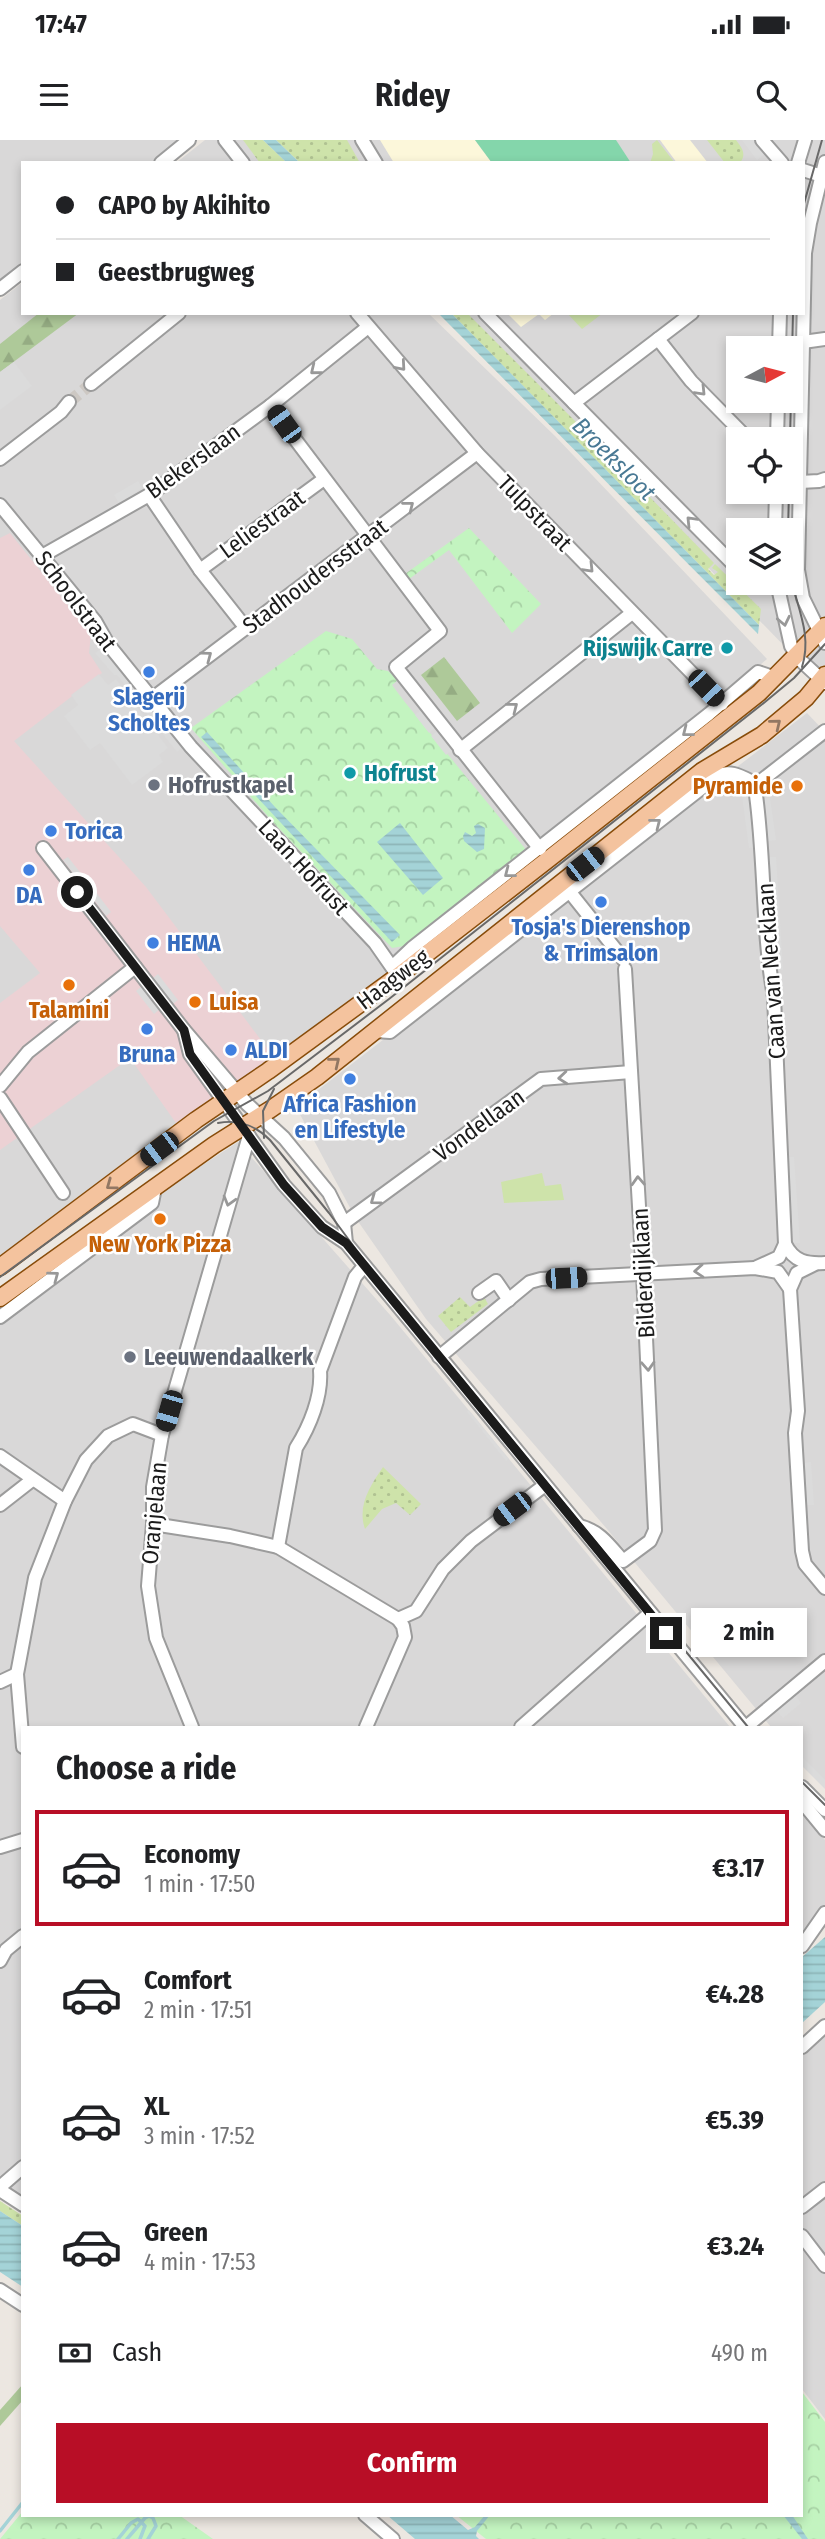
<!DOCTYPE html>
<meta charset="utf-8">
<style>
:root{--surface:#fff;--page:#f6f6f6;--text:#202124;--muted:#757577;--line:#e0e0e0;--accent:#b80e26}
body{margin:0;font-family:"Fira Sans Condensed",sans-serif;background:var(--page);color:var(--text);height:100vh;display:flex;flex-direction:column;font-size:26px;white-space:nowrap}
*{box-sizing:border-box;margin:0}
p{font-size:23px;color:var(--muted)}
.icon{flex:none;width:38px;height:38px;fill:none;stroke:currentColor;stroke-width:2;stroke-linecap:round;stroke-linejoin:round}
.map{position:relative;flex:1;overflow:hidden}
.sheet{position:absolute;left:21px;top:1586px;width:782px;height:791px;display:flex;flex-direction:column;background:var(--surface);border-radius:0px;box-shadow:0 4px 10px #0003}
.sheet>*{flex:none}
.banner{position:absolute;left:21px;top:21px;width:784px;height:154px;border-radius:0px;box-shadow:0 4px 10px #0003;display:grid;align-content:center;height:154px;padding:0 35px;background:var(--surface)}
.needle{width:46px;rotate:83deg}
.tools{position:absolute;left:726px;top:196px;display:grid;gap:14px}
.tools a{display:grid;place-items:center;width:77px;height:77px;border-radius:0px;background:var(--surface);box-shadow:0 4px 10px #0003;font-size:35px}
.end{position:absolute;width:32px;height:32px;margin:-16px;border:9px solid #1b1b1b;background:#fff;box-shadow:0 0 0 4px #fff}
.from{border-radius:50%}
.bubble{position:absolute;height:49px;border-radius:0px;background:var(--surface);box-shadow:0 4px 10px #0003;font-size:23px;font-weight:700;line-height:49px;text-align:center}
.car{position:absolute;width:21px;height:42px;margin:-21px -10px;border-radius:9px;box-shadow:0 0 5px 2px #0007;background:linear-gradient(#222 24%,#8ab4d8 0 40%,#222 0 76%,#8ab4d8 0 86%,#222 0)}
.banner b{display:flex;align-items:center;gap:24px;height:66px;font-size:26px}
.banner b+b{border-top:2px solid var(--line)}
.banner i{width:18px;height:18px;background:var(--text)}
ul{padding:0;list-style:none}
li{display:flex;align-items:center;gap:21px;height:116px;margin:0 14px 10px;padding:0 21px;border:4px solid transparent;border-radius:0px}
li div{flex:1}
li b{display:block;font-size:26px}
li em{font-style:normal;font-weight:700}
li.selected{border-color:var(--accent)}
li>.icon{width:63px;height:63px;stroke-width:1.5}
h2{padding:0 35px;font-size:32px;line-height:84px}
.pay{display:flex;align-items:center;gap:18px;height:77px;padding:0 35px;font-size:26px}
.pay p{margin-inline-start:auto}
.primary-button{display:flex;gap:14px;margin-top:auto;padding:14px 35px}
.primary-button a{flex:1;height:80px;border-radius:0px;background:var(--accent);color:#fff;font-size:28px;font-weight:700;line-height:80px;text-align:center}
.status{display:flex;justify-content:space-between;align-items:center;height:49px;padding:0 35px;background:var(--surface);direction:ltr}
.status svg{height:19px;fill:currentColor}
header{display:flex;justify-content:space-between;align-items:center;height:91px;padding:0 35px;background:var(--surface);font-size:32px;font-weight:700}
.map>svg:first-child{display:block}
.residential{fill:#d9d8d8;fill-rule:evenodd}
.commercial{fill:#ecd1d4}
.education{fill:#fcf7da}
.grass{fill:url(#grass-dots)}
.forest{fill:url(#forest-firs)}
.park{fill:url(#park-crowns)}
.garden{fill:#cee3aa}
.pitch{fill:#84d6ab}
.parking{fill:#dbdbdb}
.water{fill:url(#water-rules)}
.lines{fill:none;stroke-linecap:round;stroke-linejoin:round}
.stream{stroke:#a4d3d7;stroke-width:3.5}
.minor-tunnel{stroke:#cdc8c3;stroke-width:12;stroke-dasharray:12 6;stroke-linecap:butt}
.minor-casing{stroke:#9c9c9c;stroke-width:16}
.major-casing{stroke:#884c0a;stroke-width:19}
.minor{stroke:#fff;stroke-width:12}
.major{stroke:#f4c39e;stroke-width:16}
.tram{stroke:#696969;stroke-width:2}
.oneway{stroke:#989898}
.oneway2{stroke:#927763}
.route{stroke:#1b1b1b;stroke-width:9}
.culture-dot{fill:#0f9aa8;stroke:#fff;stroke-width:2.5}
.shop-dot{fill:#3f7fe0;stroke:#fff;stroke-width:2.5}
.worship-dot{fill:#6b7280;stroke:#fff;stroke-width:2.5}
.food-dot{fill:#e8710a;stroke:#fff;stroke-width:2.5}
.labels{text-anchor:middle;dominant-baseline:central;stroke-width:5;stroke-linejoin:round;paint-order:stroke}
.street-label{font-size:23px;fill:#1b1b1b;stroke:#fff}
.culture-label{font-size:23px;font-weight:bold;fill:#0d838f;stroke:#fff;text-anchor:end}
.shop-label{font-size:23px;font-weight:bold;fill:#366cbe;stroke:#fff}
.worship-label{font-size:23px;font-weight:bold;fill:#5b616d;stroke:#fff;text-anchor:start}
.food-label{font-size:23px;font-weight:bold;fill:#c56008;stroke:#fff}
.water-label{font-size:24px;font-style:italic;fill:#497994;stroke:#fff}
</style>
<div class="status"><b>17:47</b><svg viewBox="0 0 49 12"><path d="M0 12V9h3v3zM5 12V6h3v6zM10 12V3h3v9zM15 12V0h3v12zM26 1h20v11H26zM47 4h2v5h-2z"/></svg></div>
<header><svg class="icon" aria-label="menu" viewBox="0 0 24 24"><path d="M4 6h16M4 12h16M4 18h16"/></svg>Ridey<svg class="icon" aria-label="search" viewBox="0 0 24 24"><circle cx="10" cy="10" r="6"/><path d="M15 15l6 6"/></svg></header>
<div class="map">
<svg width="825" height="2399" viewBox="0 0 825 2399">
<defs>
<pattern id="grass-dots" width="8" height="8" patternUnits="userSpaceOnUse" patternTransform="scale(1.75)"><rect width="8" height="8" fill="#cee3aa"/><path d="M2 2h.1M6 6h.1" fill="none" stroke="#b0c292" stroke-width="1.8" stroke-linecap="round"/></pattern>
<pattern id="forest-firs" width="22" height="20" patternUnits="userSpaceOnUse" patternTransform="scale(1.75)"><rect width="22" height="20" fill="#aec999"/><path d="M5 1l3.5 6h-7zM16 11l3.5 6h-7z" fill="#95ac83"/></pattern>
<pattern id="park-crowns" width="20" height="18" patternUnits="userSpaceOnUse" patternTransform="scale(1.75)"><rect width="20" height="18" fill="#c3f4c0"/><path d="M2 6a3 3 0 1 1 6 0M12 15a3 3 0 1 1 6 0" fill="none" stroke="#a7d1a4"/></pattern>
<pattern id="water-rules" width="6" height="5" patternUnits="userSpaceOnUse" patternTransform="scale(1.75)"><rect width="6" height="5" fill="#a4d3d7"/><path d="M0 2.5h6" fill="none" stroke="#8db5b8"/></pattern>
</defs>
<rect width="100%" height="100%" fill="#ece7e1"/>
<g class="residential">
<polygon points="0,0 181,0 152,23 23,23 23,123 0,140"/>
<polygon points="205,0 244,0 268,23 176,23"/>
<path d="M332,0H825V548L461,173H803V23H347ZM738,208H791V261H738ZM738,299H791V352H738ZM738,390H791V443H738Z"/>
<polygon points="23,142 23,173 428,173 555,296 767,519 635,633 374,845 0,1123 0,160"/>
<polygon points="807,573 825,592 825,1643 802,1619 802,1587 771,1587 607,1389 426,1179 355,1077 296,967"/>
<polygon points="238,1002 391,1176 730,1587 23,1587 23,2062 0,2051 0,1172 149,1060"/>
<polygon points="802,1673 825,1700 825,1787 802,1808"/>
<polygon points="825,1893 825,2279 802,2249 802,1914"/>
</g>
<polygon class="commercial" points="10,393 91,494 89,513 102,533 14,601 146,747 273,916 176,983 130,918 0,1010 0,863 40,833 0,786 0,398"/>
<g class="education">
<polygon points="380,0 475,0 492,23 394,23"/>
<polygon points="660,0 690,0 708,23 677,23"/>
<polygon points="507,173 554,173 545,180 539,174 521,187"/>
</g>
<g class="grass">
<polygon points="243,0 263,0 287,23 260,23"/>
<polygon points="276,0 347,0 360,23 300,23"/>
<path d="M707,0H736C742,8 747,14 740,23H725Z"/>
<polygon points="451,173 467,173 601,307 600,309 606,315 608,314 714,423 708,429 714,435 718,432 712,428 715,424 761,469 759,485"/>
<polygon points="460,1157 470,1167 484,1157 488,1164 451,1192 438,1176"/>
<path d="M383,1327L421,1364L410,1375L396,1363L382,1369L365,1389C357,1366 370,1346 383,1327Z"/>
<polygon points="0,2061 23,2076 23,2086 0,2071"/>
</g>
<g class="forest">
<polygon points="39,173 79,173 0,232 0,204"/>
<polygon points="444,517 480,563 457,581 421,535"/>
<polygon points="23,2244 23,2260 0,2286 0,2270"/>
</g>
<g class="park">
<polygon points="469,388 541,464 512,493 449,410 409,439 405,434"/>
<polygon points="326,491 352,499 377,529 388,531 398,540 392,545 404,561 527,711 410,805 392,808 272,681 191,588"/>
<polygon points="802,2252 825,2282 825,2399 486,2399 456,2375 802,2375"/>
<polygon points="23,2371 23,2375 179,2375 213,2399 0,2399"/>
</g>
<g class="garden">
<polygon points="657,0 675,23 650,23 653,14 652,4"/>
<polygon points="567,173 603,173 582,189"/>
<polygon points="542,1033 545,1046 561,1044 564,1060 504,1063 501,1042"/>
</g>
<polygon class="pitch" points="475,0 616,0 631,23 492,23"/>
<g class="parking">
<polygon points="742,0 757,0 767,12 757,20"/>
<polygon points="14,222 32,246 0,270 0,232"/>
<polygon points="138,341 142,348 119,363 114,355"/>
<polygon points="103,507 140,552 134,557 117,535 114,535 95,513"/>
<polygon points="99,534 108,545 116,539 168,608 159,615 163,622 132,645 100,603 90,610 64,576 78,565 71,555"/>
<polygon points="687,536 703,553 697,559 680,542"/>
<polygon points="153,568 183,607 177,612 146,573"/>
<polygon points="421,570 435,588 429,593 415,575"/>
<polygon points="438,591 452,610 446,615 431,596"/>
<polygon points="750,654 757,707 749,708 742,655"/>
<polygon points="770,658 776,700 768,701 763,659"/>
<polygon points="68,717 87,741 82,745 63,720"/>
<polygon points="768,717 776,717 783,830 774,830"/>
<polygon points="92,747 111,772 106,776 87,750"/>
<polygon points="158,834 178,860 173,864 153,838"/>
<polygon points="142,846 160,869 154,874 136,851"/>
<polygon points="787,1017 794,1017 800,1103 793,1103"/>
<polygon points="469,1270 509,1319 506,1321 467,1272"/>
<polygon points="811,1322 814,1365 807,1365 805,1323"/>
<polygon points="796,1556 801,1563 783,1578 777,1571"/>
<polygon points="802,1617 825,1640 825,1649 802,1626"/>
</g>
<g class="water">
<polygon points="263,0 276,0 300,23 287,23"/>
<polygon points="438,173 451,173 467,189 759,485 758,494"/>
<polygon points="207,592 275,667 400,795 392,802 201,597"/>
<polygon points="400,683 443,738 423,755 377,702"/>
<polygon points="478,684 485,688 484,709 477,712 464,701 463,696 465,692 472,696 476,693 474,686"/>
<polygon points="825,1797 825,1862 802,1883 802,1817"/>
<polygon points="0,2071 23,2086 23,2147 0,2132"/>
<polygon points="387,2375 450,2375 468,2390 475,2387 485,2375 490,2375 477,2391 476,2396 479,2399 415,2399"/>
<polygon points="783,2375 792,2375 808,2399 802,2399"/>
</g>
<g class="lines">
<g class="stream">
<polyline points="0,2391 23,2362"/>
<polyline points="118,2399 131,2383 138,2379 145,2386 140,2399"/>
<polyline points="127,2399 145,2378 149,2376 153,2378 156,2386 148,2399"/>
</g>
<polyline class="minor-tunnel" points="69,262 91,244"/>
<defs>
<g id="minor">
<polyline points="225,0 243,23"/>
<polyline points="362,0 376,23"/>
<polyline points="762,0 782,23"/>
<polyline points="825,22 810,83 805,113 798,430 803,458 825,503"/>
<polyline points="161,23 189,0"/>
<polyline points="798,23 805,0"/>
<polyline points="803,30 825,37"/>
<polyline points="0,149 23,131"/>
<polyline points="357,173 477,313 722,564"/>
<polyline points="485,173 738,429"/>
<polyline points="658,199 691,241 748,299"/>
<polyline points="803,202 825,199"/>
<polyline points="779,208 780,173"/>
<polyline points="91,244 179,173"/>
<polyline points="574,263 692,173"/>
<polyline points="270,266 440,491 396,527 540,709"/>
<polyline points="777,299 778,261"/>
<polyline points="0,319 61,272 69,262"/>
<polyline points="800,342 819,341 825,339"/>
<polyline points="149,355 200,430 245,487"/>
<polyline points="0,365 95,481 108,504 191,607 375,803 398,836"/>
<polyline points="775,390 776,352"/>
<polyline points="42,416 149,355 270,266 368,187"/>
<polyline points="200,430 324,339"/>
<polyline points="760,443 777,445"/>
<polyline points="777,443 791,506 798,518 825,543"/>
<polyline points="153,558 477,313"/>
<path d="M825,591L762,640L757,647L756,655C765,722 762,790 774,857L785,1104C794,1122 807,1124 825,1123"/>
<polyline points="460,610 632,473"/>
<polyline points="43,708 184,890 247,964 284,998 329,1053 344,1083 346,1103"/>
<polyline points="569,751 624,820"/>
<polyline points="393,826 412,808 709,574 758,532 776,538"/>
<polyline points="184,890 190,914 284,1045 322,1087 346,1103 745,1587"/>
<path d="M375,891L390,892L717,636C731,628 745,639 759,645"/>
<polyline points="0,946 28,912 135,827"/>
<polyline points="0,958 63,1053"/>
<polyline points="344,1083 541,939 631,932"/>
<polyline points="815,1124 797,1133 790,1149 798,1271 795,1293 802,1411 805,1424 825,1448"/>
<polyline points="757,1127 779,1117 785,1104"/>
<polyline points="479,1153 496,1141 509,1160"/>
<polyline points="0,1177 152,1063 155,1048"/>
<polyline points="439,1217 530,1142 541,1139 755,1128 778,1132 790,1149"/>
<polyline points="0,1316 65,1361"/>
<polyline points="0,1365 32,1340"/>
<polyline points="153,1384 230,1396 278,1407 398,1479"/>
<path d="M579,1386C599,1390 610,1406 623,1421L650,1401L655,1390L643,1134L625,829"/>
<path d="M278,1407L296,1308C310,1286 322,1256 320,1231L355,1137L364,1126"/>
<polyline points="0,1542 17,1534"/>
<polyline points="192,1587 156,1498 148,1446 153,1384 153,1347 162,1295 249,996"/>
<polyline points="366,1587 405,1497 403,1486 398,1479 416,1471 443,1429 471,1401 545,1345"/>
<polyline points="521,1587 650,1473"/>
<polyline points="746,1587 825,1521"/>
<polyline points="23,1607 17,1534 35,1438 65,1361 86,1320 108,1296 133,1284 162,1295"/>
<polyline points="802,1647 825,1670"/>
<polyline points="802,1662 825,1690"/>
<polyline points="0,1707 23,1700"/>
<polyline points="802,1806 825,1773"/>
<polyline points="0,1821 6,1810 23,1796"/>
<polyline points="802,1907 825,1886"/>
<polyline points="0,2047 23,2027"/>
<polyline points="0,2050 23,2065"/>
<polyline points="802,2067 825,2049"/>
<polyline points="802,2096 825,2126"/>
<polyline points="0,2150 23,2165"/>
<polyline points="365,2375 393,2399"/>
</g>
<g id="major">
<polyline points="0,1127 196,980 268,931 398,836 550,718 759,553 825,486"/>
<polyline points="0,1158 214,1005 271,969 317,937 702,631 762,595 806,558 825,535"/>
</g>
</defs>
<use href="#minor" class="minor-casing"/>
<use href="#major" class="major-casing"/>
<use href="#minor" class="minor"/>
<use href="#major" class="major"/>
<g class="tram">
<polyline points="803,67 822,0"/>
<polyline points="790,299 793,173"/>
<polyline points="788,390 789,352"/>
<path d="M791,439C798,469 812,496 802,527"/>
<path d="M218,983C239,979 255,985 270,1000L329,1073L366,1123L748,1587"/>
<polyline points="264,998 263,971 274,949"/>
<polyline points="0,1137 214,981 268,951 389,859 765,562 794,538 825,504"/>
<polyline points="802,1642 825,1665"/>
</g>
</g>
<defs><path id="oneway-chevron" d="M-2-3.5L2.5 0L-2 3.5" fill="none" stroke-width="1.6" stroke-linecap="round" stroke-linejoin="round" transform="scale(1.75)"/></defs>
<g class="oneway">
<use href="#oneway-chevron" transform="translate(401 226) rotate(49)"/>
<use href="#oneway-chevron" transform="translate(315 230) rotate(141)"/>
<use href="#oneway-chevron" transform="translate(701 251) rotate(46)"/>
<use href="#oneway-chevron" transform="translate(409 366) rotate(-38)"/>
<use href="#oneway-chevron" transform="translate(691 381) rotate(-134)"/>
<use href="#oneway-chevron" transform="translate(589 428) rotate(46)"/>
<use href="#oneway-chevron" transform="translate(784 481) rotate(78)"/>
<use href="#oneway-chevron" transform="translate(207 516) rotate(-37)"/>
<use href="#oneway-chevron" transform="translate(513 567) rotate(-38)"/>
<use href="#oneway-chevron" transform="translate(687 592) rotate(142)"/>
<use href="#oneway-chevron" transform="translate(656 683) rotate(-38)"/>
<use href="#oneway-chevron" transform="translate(509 733) rotate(142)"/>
<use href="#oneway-chevron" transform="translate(563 938) rotate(175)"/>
<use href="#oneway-chevron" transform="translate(638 1041) rotate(-93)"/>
<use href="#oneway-chevron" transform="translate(375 1060) rotate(144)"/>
<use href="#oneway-chevron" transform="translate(229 1061) rotate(106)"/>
<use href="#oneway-chevron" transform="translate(699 1131) rotate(176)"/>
<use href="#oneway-chevron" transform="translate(54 1136) rotate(-37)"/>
<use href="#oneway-chevron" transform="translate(648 1226) rotate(87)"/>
</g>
<g class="oneway2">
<use href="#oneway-chevron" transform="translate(776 584) rotate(-39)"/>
<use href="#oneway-chevron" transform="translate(335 922) rotate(-39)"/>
<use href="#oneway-chevron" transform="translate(111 1045) rotate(144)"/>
</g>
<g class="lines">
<polyline class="route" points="77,752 184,890 190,914 284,1045 322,1087 346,1103 666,1493"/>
</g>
<g class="culture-dot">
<circle cx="727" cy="508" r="7"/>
<circle cx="350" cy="633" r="7"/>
</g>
<g class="shop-dot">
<circle cx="149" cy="532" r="7"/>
<circle cx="51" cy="691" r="7"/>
<circle cx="29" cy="730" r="7"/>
<circle cx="601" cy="762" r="7"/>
<circle cx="153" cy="803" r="7"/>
<circle cx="147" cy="889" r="7"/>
<circle cx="231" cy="910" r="7"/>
<circle cx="350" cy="939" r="7"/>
</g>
<g class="worship-dot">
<circle cx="154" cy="645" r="7"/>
<circle cx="130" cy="1217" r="7"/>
</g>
<g class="food-dot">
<circle cx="797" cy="646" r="7"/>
<circle cx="69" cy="845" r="7"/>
<circle cx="195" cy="862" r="7"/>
<circle cx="160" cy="1079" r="7"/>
</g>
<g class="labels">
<g class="street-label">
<text transform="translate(193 321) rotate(-36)">Blekerslaan</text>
<text transform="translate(535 373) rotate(46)">Tulpstraat</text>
<text transform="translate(262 384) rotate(-36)">Leliestraat</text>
<text transform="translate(315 436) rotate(-37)">Stadhoudersstraat</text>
<text transform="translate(76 461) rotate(53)">Schoolstraat</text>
<text transform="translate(304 727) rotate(47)">Laan Hofrust</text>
<text transform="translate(771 831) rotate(-94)">Caan van Necklaan</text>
<text transform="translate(393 839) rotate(-37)">Haagweg</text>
<text transform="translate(479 985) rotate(-36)">Vondellaan</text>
<text transform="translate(643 1133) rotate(-93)">Bilderdijklaan</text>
<text transform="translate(154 1373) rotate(-85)">Oranjelaan</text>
</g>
<g class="culture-label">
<text x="713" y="508">Rijswijk Carre</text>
<text x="364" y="633" text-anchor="start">Hofrust</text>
</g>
<g class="shop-label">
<text x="149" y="557">Slagerij<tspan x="149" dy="26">Scholtes</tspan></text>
<text x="65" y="691" text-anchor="start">Torica</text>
<text x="29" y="755">DA</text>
<text x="601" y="787">Tosja's Dierenshop<tspan x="601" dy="26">&amp; Trimsalon</tspan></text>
<text x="167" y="803" text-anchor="start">HEMA</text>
<text x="245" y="910" text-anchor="start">ALDI</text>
<text x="147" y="914">Bruna</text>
<text x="350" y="964">Africa Fashion<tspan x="350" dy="26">en Lifestyle</tspan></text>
</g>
<g class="worship-label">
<text x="168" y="645">Hofrustkapel</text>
<text x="144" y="1217">Leeuwendaalkerk</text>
</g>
<g class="food-label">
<text x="783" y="646" text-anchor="end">Pyramide</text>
<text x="209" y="862" text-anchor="start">Luisa</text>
<text x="69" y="870">Talamini</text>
<text x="160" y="1104">New York Pizza</text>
</g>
<g class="water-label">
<text transform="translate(614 319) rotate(45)">Broeksloot</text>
</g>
</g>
</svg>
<div class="tools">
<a><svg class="needle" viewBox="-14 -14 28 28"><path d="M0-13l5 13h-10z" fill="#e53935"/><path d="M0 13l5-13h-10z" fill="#757577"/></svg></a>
<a><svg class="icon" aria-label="locate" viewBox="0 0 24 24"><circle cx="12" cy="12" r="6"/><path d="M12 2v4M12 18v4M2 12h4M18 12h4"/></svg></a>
<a><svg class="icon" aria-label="layers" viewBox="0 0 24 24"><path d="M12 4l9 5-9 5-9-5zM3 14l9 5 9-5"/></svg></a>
</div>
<i class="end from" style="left:77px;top:752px"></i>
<i class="end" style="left:666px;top:1493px"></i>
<div class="bubble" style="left:691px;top:1468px;width:116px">2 min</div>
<i class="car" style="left:284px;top:284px;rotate:324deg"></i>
<i class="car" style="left:706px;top:548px;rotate:136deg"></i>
<i class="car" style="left:585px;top:724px;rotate:52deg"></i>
<i class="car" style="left:159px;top:1009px;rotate:233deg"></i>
<i class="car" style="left:566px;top:1138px;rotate:87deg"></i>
<i class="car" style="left:169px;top:1271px;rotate:196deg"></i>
<i class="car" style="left:512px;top:1369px;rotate:233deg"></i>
<div class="banner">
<b><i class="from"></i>CAPO by Akihito</b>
<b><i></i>Geestbrugweg</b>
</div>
<section class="sheet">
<h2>Choose a ride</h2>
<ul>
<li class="selected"><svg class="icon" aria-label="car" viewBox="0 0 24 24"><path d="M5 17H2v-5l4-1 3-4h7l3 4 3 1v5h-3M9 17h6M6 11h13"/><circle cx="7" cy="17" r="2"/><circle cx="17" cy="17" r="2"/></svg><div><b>Economy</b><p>1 min · 17:50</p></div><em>€3.17</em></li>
<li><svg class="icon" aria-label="car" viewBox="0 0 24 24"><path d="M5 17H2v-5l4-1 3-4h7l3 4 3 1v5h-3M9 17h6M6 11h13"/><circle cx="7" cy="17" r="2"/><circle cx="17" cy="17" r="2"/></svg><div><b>Comfort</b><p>2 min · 17:51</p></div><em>€4.28</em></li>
<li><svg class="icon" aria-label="car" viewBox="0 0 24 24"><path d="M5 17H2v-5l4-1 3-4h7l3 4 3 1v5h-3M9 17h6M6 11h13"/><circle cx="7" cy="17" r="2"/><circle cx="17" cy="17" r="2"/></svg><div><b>XL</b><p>3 min · 17:52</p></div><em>€5.39</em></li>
<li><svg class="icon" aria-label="car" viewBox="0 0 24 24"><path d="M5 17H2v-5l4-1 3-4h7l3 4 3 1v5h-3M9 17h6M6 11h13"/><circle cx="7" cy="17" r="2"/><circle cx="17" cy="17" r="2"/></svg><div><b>Green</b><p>4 min · 17:53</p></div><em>€3.24</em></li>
</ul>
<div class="pay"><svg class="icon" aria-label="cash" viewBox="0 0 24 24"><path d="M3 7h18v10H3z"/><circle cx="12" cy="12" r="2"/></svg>Cash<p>490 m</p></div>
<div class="primary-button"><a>Confirm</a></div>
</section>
</div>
